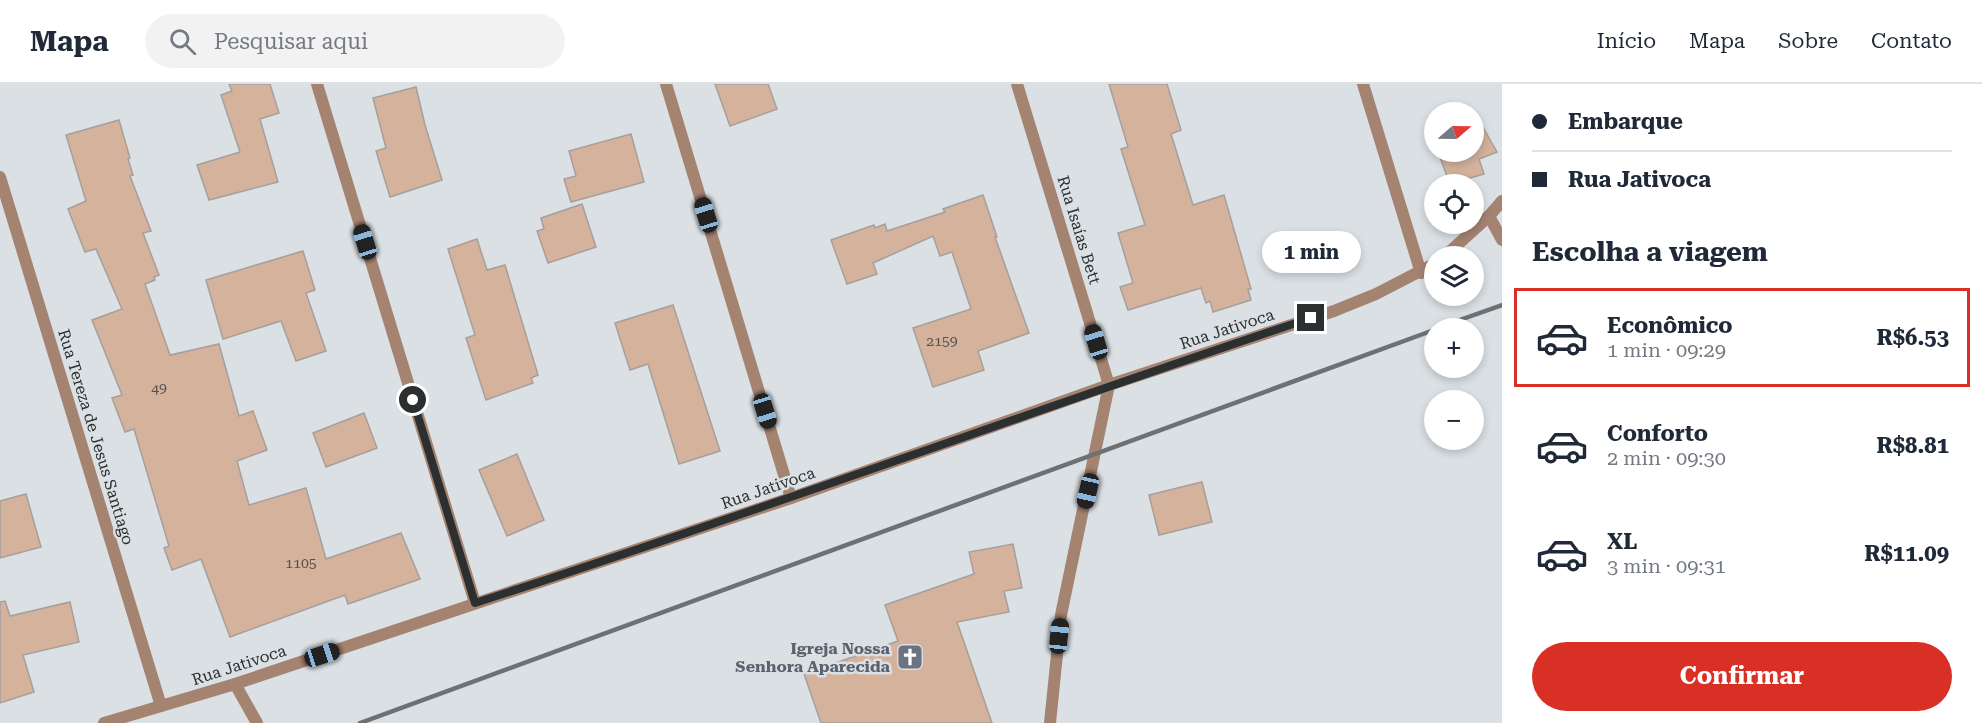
<!DOCTYPE html>
<html lang="pt">
<meta charset="utf-8">
<style>
:root{--surface:#fff;--page:#f2f2f3;--text:#1f2937;--muted:#747a83;--line:#e0e1e3;--accent:#d93025}
body{margin:0;font-family:"Roboto Serif",serif;background:var(--page);color:var(--text);height:100vh;display:flex;flex-direction:column;font-size:22px;white-space:nowrap}
*{box-sizing:border-box;margin:0}
p{font-size:20px;color:var(--muted)}
.icon{flex:none;width:33px;height:33px;fill:none;stroke:currentColor;stroke-width:2;stroke-linecap:round;stroke-linejoin:round}
.map{position:relative;flex:1;overflow:hidden}
.side{display:flex;flex-direction:column;background:var(--surface);width:480px}
.side>*{flex:none}
.banner{display:grid;align-content:center;height:132px;padding:0 30px;background:var(--surface)}
.needle{width:39px;rotate:70deg}
.tools{position:absolute;left:1424px;top:18px;display:grid;gap:12px}
.tools a{display:grid;place-items:center;width:60px;height:60px;border-radius:50%;background:var(--surface);box-shadow:0 3px 9px #0003;font-size:30px}
.end{position:absolute;width:27px;height:27px;margin:-14px;border:8px solid #2c2f30;background:#fff;box-shadow:0 0 0 3px #fff}
.from{border-radius:50%}
.bubble{position:absolute;height:42px;border-radius:21px;background:var(--surface);box-shadow:0 3px 9px #0003;font-size:20px;font-weight:700;line-height:42px;text-align:center}
.car{position:absolute;width:18px;height:36px;margin:-18px -9px;border-radius:8px;box-shadow:0 0 4px 2px #0007;background:linear-gradient(#222 24%,#8ab4d8 0 40%,#222 0 76%,#8ab4d8 0 86%,#222 0)}
.banner b{display:flex;align-items:center;gap:21px;height:57px;font-size:22px}
.banner b+b{border-top:2px solid var(--line)}
.banner i{width:15px;height:15px;background:var(--text)}
ul{padding:0;list-style:none}
li{display:flex;align-items:center;gap:18px;height:99px;margin:0 12px 9px;padding:0 18px;border:3px solid transparent;border-radius:0px}
li div{flex:1}
li b{display:block;font-size:22px}
li em{font-style:normal;font-weight:700}
li.active{border-color:var(--accent)}
li>.icon{width:54px;height:54px;stroke-width:1.5}
h2{padding:0 30px;font-size:27px;line-height:72px}
.primary-button{display:flex;gap:12px;margin-top:auto;padding:12px 30px}
.primary-button a{flex:1;height:69px;border-radius:36px;background:var(--accent);color:#fff;font-size:24px;font-weight:700;line-height:69px;text-align:center}
header{display:flex;align-items:center;gap:36px;box-sizing:border-box;height:84px;padding:0 30px;background:var(--surface);border-bottom:2px solid var(--line)}
header strong{font-size:28px}
nav{display:flex;gap:33px;margin-inline-start:auto;font-size:21px}
.search{width:420px;height:54px;background:var(--page);display:flex;align-items:center;gap:15px;box-sizing:border-box;padding:0 21px;border-radius:33px;color:var(--muted);font-size:22px}
main{display:flex;flex:1;min-height:0}
.map>svg:first-child{display:block}
.building{fill:#d4b29c;stroke:#a69f9c;stroke-width:1.5}
.lines{fill:none;stroke-linecap:round;stroke-linejoin:round}
.minor{stroke:#a58371;stroke-width:12}
.tertiary{stroke:#a58371;stroke-width:12}
.rail{stroke:#6d7173;stroke-width:4.5}
.route{stroke:#2c2f30;stroke-width:8}
.labels{text-anchor:middle;dominant-baseline:central;stroke-width:5;stroke-linejoin:round;paint-order:stroke}
.number-label{font-size:14px;fill:#56504b}
.street-label{font-size:16px;fill:#2c2f30;stroke:#dae0e4}
.worship-label{font-size:16px;font-weight:bold;fill:#5b616d;stroke:#dae0e4;text-anchor:end}
</style>
<header>
<strong>Mapa</strong>
<div class="search"><svg class="icon" aria-label="search" viewBox="0 0 24 24"><circle cx="10" cy="10" r="6"/><path d="M15 15l6 6"/></svg>Pesquisar aqui</div>
<nav><a>Início</a><a>Mapa</a><a>Sobre</a><a>Contato</a></nav>
</header>
<main>
<div class="map">
<svg width="1502" height="639" viewBox="0 0 1502 639">
<rect width="100%" height="100%" fill="#dae0e4"/>
<g class="building">
<polygon points="229,0 270,0 279,29 260,35 278,98 209,116 197,81 240,68 221,11 232,7"/>
<polygon points="715,0 768,0 777,25 730,42"/>
<polygon points="1109,0 1167,0 1181,46 1171,50 1193,121 1224,111 1251,205 1248,205 1251,216 1213,228 1210,217 1206,219 1201,204 1128,226 1120,203 1133,199 1118,149 1145,141 1121,65 1128,63"/>
<polygon points="416,3 425,41 442,96 390,113 376,67 386,64 373,14"/>
<polygon points="119,36 130,74 128,75 133,91 130,92 151,147 143,149 159,191 154,193 155,196 145,200 170,271 219,260 239,332 253,327 267,366 237,377 249,421 306,404 326,475 401,449 420,495 348,520 345,511 230,553 201,475 172,486 164,464 169,462 134,345 125,348 112,314 122,311 92,236 122,225 96,165 85,168 68,125 86,117 66,51"/>
<polygon points="1480,38 1497,68 1479,75 1484,90 1450,100 1438,68 1473,68 1473,41"/>
<polygon points="631,50 644,98 571,118 564,95 576,92 569,67"/>
<polygon points="983,111 997,153 995,153 1029,249 978,267 984,286 933,303 913,244 971,225 952,168 940,172 933,152 873,179 877,190 847,200 831,156 874,141 875,144 885,140 887,147 945,128 943,125"/>
<polygon points="582,120 596,163 548,179 537,147 544,145 541,134"/>
<polygon points="477,155 487,186 505,181 538,291 531,294 533,299 486,316 466,254 475,251 448,165"/>
<polygon points="303,167 315,206 306,209 326,267 296,277 281,237 223,255 206,196"/>
<polygon points="673,221 720,367 679,380 648,280 630,286 615,239"/>
<polygon points="364,329 377,364 326,383 313,349"/>
<polygon points="517,370 544,436 507,452 479,386"/>
<polygon points="1202,398 1212,438 1159,451 1149,411"/>
<polygon points="26,410 41,463 0,474 0,417"/>
<polygon points="1013,460 1022,504 1004,507 1009,528 957,538 992,639 821,639 804,590 898,557 885,521 974,490 969,468"/>
<polygon points="5,517 10,532 70,518 79,558 23,571 34,608 0,619 0,518"/>
</g>
<g class="lines">
<g class="minor">
<polyline points="317,0 475,519"/>
<polyline points="666,0 791,414"/>
<polyline points="1017,0 1109,301 1061,531 1050,639"/>
<polyline points="1363,0 1421,189"/>
<polyline points="0,93 161,622"/>
<polyline points="1489,132 1502,156"/>
<polyline points="235,600 257,639"/>
</g>
<g class="tertiary">
<polyline points="1445,172 1489,132 1502,117"/>
<polyline points="104,639 235,600 791,414 1109,301 1334,227 1376,210 1434,180"/>
</g>
<g class="rail">
<polyline points="1437,244 1502,221"/>
<polyline points="360,639 1434,246"/>
</g>
</g>
<g class="lines">
<path class="route" d="M413,316L475,519C755,429 1032,327 1311,234"/>
</g>
<defs>
<symbol id="church-square" viewBox="-11 -11 22 22"><rect x="-9" y="-9" width="18" height="18" rx="4" fill="#6b7280" stroke="#dae0e4"/><path d="M-1.2-6h2.4v3.5h3.3v2.4h-3.3V6h-2.4V-.1h-3.3v-2.4h3.3Z" fill="#fff"/></symbol>
</defs>
<g fill-rule="evenodd">
<use href="#church-square" x="895" y="558" width="30" height="30"/>
</g>
<g class="labels">
<g class="number-label">
<text x="942" y="257">2159</text>
<text x="159" y="304">49</text>
<text x="301" y="479">1105</text>
</g>
<g class="street-label">
<text transform="translate(1079 146) rotate(73)">Rua Isaías Bett</text>
<text transform="translate(1227 245) rotate(-18)">Rua Jativoca</text>
<text transform="translate(96 353) rotate(73)">Rua Tereza de Jesus Santiago</text>
<text transform="translate(768 404) rotate(-19)">Rua Jativoca</text>
<text transform="translate(239 581) rotate(-18)">Rua Jativoca</text>
</g>
<g class="worship-label">
<text x="890" y="564">Igreja Nossa<tspan x="890" dy="18">Senhora Aparecida</tspan></text>
</g>
</g>
</svg>
<div class="tools">
<a><svg class="needle" viewBox="-14 -14 28 28"><path d="M0-13l5 13h-10z" fill="#e53935"/><path d="M0 13l5-13h-10z" fill="#747a83"/></svg></a>
<a><svg class="icon" aria-label="locate" viewBox="0 0 24 24"><circle cx="12" cy="12" r="6"/><path d="M12 2v4M12 18v4M2 12h4M18 12h4"/></svg></a>
<a><svg class="icon" aria-label="layers" viewBox="0 0 24 24"><path d="M12 4l9 5-9 5-9-5zM3 14l9 5 9-5"/></svg></a>
<a>+</a>
<a>−</a>
</div>
<i class="end from" style="left:413px;top:316px"></i>
<i class="end" style="left:1311px;top:234px"></i>
<div class="bubble" style="left:1262px;top:147px;width:99px">1 min</div>
<i class="car" style="left:706px;top:131px;rotate:343deg"></i>
<i class="car" style="left:365px;top:158px;rotate:343deg"></i>
<i class="car" style="left:1096px;top:258px;rotate:343deg"></i>
<i class="car" style="left:765px;top:327px;rotate:163deg"></i>
<i class="car" style="left:1088px;top:407px;rotate:193deg"></i>
<i class="car" style="left:1059px;top:552px;rotate:6deg"></i>
<i class="car" style="left:322px;top:571px;rotate:72deg"></i>
</div>
<section class="side">
<div class="banner">
<b><i class="from"></i>Embarque</b>
<b><i></i>Rua Jativoca</b>
</div>
<h2>Escolha a viagem</h2>
<ul>
<li class="active"><svg class="icon" aria-label="car" viewBox="0 0 24 24"><path d="M5 17H2v-5l4-1 3-4h7l3 4 3 1v5h-3M9 17h6M6 11h13"/><circle cx="7" cy="17" r="2"/><circle cx="17" cy="17" r="2"/></svg><div><b>Econômico</b><p>1 min · 09:29</p></div><em>R$6.53</em></li>
<li><svg class="icon" aria-label="car" viewBox="0 0 24 24"><path d="M5 17H2v-5l4-1 3-4h7l3 4 3 1v5h-3M9 17h6M6 11h13"/><circle cx="7" cy="17" r="2"/><circle cx="17" cy="17" r="2"/></svg><div><b>Conforto</b><p>2 min · 09:30</p></div><em>R$8.81</em></li>
<li><svg class="icon" aria-label="car" viewBox="0 0 24 24"><path d="M5 17H2v-5l4-1 3-4h7l3 4 3 1v5h-3M9 17h6M6 11h13"/><circle cx="7" cy="17" r="2"/><circle cx="17" cy="17" r="2"/></svg><div><b>XL</b><p>3 min · 09:31</p></div><em>R$11.09</em></li>
</ul>
<div class="primary-button"><a>Confirmar</a></div>
</section>
</main>
